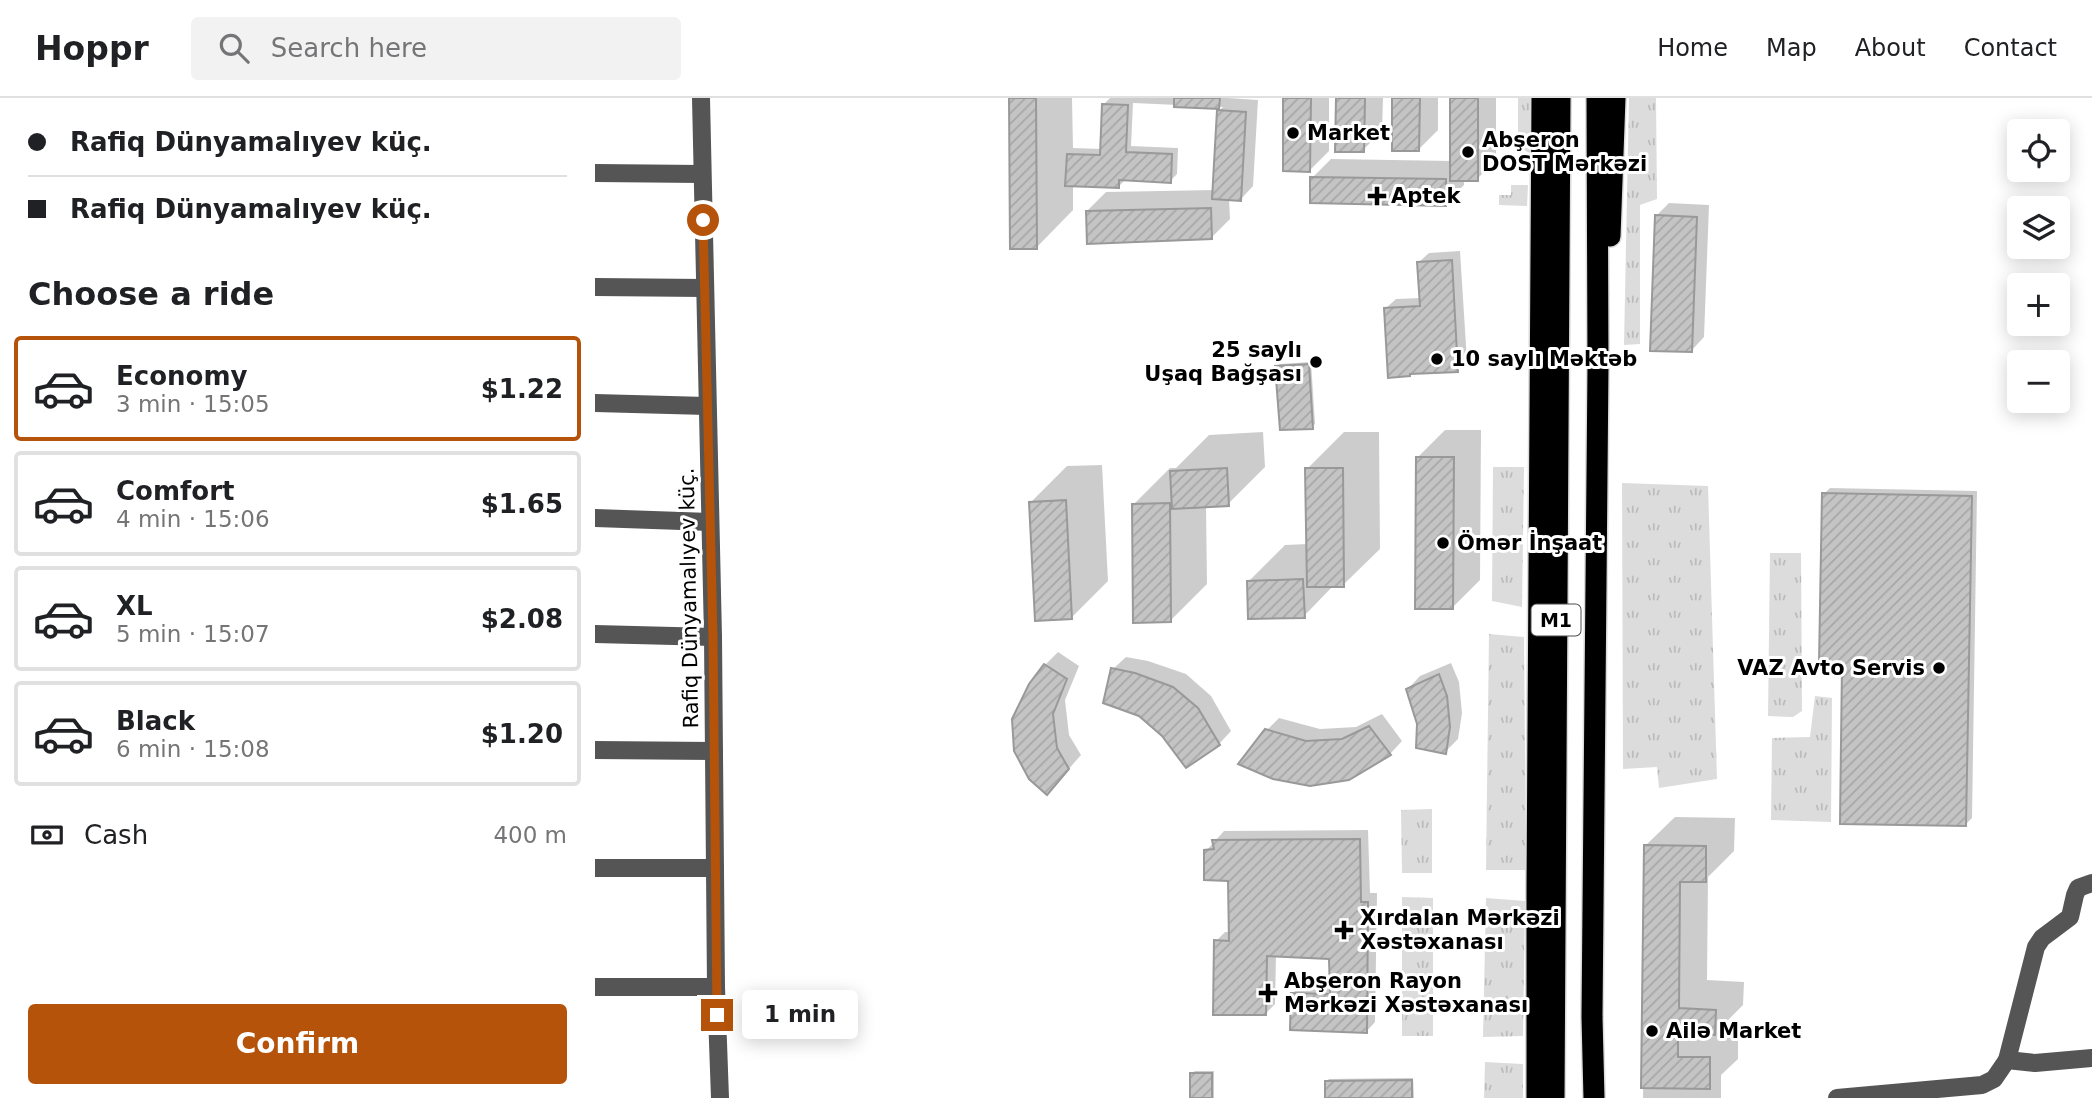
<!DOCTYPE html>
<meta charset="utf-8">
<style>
:root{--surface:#fff;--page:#f2f2f2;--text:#202124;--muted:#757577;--line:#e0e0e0;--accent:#b45309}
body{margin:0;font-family:"DejaVu Sans",sans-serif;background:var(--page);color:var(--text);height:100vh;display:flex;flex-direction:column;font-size:26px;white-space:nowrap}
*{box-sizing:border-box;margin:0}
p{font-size:23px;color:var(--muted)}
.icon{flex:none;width:38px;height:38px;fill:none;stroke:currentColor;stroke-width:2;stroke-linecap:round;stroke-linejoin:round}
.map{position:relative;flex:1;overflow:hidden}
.drawer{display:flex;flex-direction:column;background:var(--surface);width:595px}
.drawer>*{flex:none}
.banner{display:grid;align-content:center;height:154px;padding:0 28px;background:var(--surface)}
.buttons{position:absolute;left:1412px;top:21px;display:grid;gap:14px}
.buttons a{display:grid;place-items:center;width:63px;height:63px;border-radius:7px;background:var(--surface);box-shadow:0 4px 18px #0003;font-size:35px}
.end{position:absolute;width:32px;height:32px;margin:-16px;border:9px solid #b45309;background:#fff;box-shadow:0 0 0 4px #fff}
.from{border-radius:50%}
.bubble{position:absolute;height:49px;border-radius:7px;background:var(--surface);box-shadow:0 4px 18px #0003;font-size:23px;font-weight:800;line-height:49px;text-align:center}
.banner b{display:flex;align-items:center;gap:24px;height:66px;font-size:26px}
.banner b+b{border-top:2px solid var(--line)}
.banner i{width:18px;height:18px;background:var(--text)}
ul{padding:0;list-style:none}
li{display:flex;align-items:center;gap:21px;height:105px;margin:0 14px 10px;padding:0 14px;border:4px solid var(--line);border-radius:7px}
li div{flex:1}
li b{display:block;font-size:26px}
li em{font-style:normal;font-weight:800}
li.selected{border-color:var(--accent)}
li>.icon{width:63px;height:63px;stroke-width:1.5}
h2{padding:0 28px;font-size:32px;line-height:84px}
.pay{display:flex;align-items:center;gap:18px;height:77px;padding:0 28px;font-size:26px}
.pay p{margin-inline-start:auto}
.button{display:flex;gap:14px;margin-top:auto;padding:14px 28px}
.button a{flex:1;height:80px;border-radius:7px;background:var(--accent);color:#fff;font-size:28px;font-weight:800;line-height:80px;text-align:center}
header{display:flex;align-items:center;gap:42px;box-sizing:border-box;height:98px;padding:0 35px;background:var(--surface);border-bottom:2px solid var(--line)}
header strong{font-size:33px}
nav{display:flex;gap:38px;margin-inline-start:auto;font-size:24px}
.search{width:490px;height:63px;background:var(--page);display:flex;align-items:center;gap:18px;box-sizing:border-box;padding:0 24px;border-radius:7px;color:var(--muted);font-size:26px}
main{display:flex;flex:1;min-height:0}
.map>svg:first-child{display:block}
.grass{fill:url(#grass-tufts)}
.shadow{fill:#0003}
.building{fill:url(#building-hatch);stroke:#999;stroke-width:2}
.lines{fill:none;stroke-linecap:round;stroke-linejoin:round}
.highway-casing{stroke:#dbdbdb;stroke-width:24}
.minor{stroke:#555;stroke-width:18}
.highway{stroke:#000;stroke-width:21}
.route{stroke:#b45309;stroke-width:9}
.poi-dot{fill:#000;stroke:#fff;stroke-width:2.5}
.labels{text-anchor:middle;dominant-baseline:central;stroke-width:6;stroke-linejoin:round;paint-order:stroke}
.shield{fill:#fff;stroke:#4c4c4c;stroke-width:2}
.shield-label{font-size:19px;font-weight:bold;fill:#000}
.poi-label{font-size:21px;font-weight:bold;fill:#000;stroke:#fff;text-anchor:start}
.street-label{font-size:21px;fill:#000;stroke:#fff}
</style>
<header>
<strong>Hoppr</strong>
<div class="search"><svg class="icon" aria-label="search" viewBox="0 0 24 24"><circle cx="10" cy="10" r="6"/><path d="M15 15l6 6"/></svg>Search here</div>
<nav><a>Home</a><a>Map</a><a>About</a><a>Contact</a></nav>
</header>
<main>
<section class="drawer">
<div class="banner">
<b><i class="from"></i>Rafiq Dünyamalıyev küç.</b>
<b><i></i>Rafiq Dünyamalıyev küç.</b>
</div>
<h2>Choose a ride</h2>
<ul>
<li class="selected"><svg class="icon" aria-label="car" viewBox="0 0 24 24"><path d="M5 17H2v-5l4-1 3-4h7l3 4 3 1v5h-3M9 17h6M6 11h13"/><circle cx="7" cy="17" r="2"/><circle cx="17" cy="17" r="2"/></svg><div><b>Economy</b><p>3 min · 15:05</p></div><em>$1.22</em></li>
<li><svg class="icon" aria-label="car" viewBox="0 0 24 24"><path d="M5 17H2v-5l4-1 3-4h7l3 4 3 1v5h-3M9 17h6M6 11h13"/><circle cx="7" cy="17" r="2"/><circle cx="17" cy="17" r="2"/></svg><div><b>Comfort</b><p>4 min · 15:06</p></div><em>$1.65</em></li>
<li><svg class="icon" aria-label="car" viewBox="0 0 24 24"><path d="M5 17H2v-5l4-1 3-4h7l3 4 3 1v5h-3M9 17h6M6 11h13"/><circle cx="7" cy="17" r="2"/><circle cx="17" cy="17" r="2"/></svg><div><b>XL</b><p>5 min · 15:07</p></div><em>$2.08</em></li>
<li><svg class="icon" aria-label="car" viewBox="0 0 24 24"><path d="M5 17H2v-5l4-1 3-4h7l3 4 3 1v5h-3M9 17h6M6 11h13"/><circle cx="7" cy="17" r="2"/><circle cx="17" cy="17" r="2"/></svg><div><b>Black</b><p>6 min · 15:08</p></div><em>$1.20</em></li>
</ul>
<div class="pay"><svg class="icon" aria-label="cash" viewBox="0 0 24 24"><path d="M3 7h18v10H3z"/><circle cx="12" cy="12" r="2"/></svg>Cash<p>400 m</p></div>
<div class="button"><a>Confirm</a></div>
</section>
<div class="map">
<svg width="1497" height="1000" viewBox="0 0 1497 1000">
<defs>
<pattern id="grass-tufts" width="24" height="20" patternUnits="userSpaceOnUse" patternTransform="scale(1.75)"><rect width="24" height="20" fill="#dcdcdc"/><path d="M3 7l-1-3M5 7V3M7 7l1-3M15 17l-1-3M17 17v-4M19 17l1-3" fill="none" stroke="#bbb"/></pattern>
<pattern id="building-hatch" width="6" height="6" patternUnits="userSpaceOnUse" patternTransform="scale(1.75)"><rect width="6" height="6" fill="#c4c4c4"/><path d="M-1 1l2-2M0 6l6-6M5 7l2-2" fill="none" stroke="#a7a7a7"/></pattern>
</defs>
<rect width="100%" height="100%" fill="#fff"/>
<g class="grass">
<polygon points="923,0 937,0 936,57 923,47"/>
<polygon points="1034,0 1061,0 1062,101 1045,107 1045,246 1029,247"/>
<polygon points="916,87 933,87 932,108 904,107 904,97 916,97"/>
<polygon points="898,369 929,369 927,509 897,503"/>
<polygon points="1027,385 1113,388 1122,681 1064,690 1062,669 1028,671"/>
<polygon points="1175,455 1206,455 1207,613 1198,619 1173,618"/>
<polygon points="894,536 929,539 931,772 891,772"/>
<polygon points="1220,598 1237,600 1236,724 1176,722 1177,640 1215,639"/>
<polygon points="837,711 837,775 807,775 806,712"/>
<polygon points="807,799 838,800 838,938 807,938"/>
<polygon points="891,800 930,803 928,938 888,939"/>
<polygon points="890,964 928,966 928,1000 889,1000"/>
</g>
<g class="shadow">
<polygon points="416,0 477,0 478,50 507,51 509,6 515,0 633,0 663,2 658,88 646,101 634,101 635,121 616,140 492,113 511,94 620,92 624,13 628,9 538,5 536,48 583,50 582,76 575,83 530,82 523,89 478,87 478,112 442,149"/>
<polygon points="690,0 734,0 734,53 715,72"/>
<polygon points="743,0 788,0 787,33 768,52"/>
<polygon points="799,0 843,0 843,32 824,51"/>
<polygon points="857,0 901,0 901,62 882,81 869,81 869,87 850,106 717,80 736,61 857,63"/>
<polygon points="1074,105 1114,107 1109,239 1097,252 1061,118"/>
<polygon points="865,153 872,263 862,272 817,274 814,277 791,210 801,201 826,200 824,164 834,155"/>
<polygon points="716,264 720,326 717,329 682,268 685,266"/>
<polygon points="850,332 886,332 885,482 857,510 822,360"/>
<polygon points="668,334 670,369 633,406 611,407 612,486 575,523 539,406 575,370 581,370 614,337"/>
<polygon points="749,334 784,334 785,451 748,487 739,487 709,518 653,484 690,447 713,446 712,371"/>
<polygon points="507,367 513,483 476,520 435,405 472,368"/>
<polygon points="1235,390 1382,393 1377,720 1371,726 1249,565 1229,396"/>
<polygon points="463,554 484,568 470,602 474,637 486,657 464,682 450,567"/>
<polygon points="531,559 553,563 591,576 616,598 636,633 624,646 518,571"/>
<polygon points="856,565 864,584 867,615 863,641 850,654 824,625 813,591 825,578"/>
<polygon points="787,616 807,643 795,656 715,686 671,633 684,620 725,631 761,629"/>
<polygon points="1080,719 1140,720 1139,753 1113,779 1112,882 1149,884 1148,907 1124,931 1143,931 1143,961 1126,977 1126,1000 1048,1000 1051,747"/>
<polygon points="773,732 775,795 782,795 780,924 771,934 698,895 707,886 737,887 736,860 681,856 680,906 671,915 621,843 630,834 635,834 634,781 611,753 629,733"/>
<polygon points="600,973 619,973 619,1000 597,1000 597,975"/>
<polygon points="818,980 819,1000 732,1000 732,983 734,981"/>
</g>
<g class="building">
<polygon points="414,0 441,0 442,151 415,151"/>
<polygon points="579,0 625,0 624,11 579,9"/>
<polygon points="688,0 716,0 715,74 688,73"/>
<polygon points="741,0 770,0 769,54 740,54"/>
<polygon points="797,0 825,0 824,53 797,53"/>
<rect x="855" y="0" width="28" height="83"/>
<polygon points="507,6 533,7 531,54 577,56 576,85 524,82 524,90 470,88 472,56 505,57"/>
<polygon points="622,12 651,14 646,103 617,101"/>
<polygon points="715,79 851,81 851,108 715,105"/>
<polygon points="616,110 617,141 492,146 491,113"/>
<polygon points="1060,117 1102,119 1097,254 1055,253"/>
<polygon points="857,162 863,274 815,276 815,278 793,280 789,210 825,208 822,164"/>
<polygon points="714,266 718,331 685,332 680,268"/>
<polygon points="821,359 859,359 858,511 820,511"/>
<polygon points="632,370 634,408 577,411 575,373"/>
<polygon points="710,370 748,370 749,489 712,489"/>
<polygon points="1227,395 1377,398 1371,728 1245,726 1247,566 1224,566"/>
<polygon points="471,402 477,521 440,523 434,404"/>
<polygon points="575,405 576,524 538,525 537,406"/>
<polygon points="708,481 710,520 653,521 652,483"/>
<polygon points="449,566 472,581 458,616 462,650 474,671 452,697 434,681 419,653 417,621 434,586"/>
<polygon points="516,570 540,575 578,589 603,610 625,647 591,670 567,638 544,618 508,605"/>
<polygon points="844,576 852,598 855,629 851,656 821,650 822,626 811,591"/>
<polygon points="774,628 796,657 754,682 715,688 678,681 643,666 670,631 711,643 747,641"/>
<polygon points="765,741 766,804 773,804 772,935 695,932 696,895 735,896 734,861 672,858 671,917 618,917 619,842 634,843 633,783 609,782 609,752 619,751 617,742"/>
<polygon points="1049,747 1111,748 1111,784 1085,784 1084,910 1121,912 1120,937 1083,935 1083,959 1115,959 1115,991 1046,990"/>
<rect x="595" y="975" width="22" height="25"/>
<polygon points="817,982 817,1000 730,1000 730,983"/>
</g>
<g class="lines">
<defs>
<g id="highway">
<polyline points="1015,138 1020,0"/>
<polyline points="942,1000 942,789 947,0"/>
<polyline points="959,1000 965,0"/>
<polyline points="999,1000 997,919 1003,268 1002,0"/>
</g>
</defs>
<use href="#highway" class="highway-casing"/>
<g class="minor">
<polyline points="106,0 118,539 121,889 125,1000"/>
<polyline points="0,75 107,76"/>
<polyline points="0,189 109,190"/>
<polyline points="0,305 112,308"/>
<polyline points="0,420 115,424"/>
<polyline points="0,536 118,539"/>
<polyline points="0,652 119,653"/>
<polyline points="0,770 120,770"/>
<polyline points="0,889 121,889"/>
<polyline points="1412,962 1440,965 1497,960"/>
<polyline points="1242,1000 1387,987 1399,981 1412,962 1441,849 1447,840 1475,819 1480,797 1483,790 1497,785"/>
</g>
<use href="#highway" class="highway"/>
</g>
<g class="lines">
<polyline class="route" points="108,122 118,539 122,917"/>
</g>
<g class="poi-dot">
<circle cx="698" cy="35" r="7"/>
<circle cx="873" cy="54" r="7"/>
<path d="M778.5 87.5h7v7h7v7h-7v7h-7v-7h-7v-7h7z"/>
<circle cx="842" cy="261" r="7"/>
<circle cx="721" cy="264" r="7"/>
<circle cx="848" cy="445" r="7"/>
<circle cx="1344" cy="570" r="7"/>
<path d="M745.5 821.5h7v7h7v7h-7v7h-7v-7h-7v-7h7z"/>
<path d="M669.5 884.5h7v7h7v7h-7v7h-7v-7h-7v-7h7z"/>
<circle cx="1057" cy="933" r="7"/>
</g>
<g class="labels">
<rect class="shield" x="936.5" y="506.5" width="49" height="31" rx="5"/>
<g class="shield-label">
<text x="961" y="522">M1</text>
</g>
<g class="poi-label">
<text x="712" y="35">Market</text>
<text x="887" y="42">Abşeron<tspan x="887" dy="24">DOST Mərkəzi</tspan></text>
<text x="796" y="98">Aptek</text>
<text x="707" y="252" text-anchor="end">25 saylı<tspan x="707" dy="24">Uşaq Bağşası</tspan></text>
<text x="856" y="261">10 saylı Məktəb</text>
<text x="862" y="445">Ömər İnşaat</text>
<text x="1330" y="570" text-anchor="end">VAZ Avto Servis</text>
<text x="765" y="820">Xırdalan Mərkəzi<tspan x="765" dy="24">Xəstəxanası</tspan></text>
<text x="689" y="883">Abşeron Rayon<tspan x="689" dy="24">Mərkəzi Xəstəxanası</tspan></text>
<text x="1071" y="933">Ailə Market</text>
</g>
<g class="street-label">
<text transform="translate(94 500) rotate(-91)">Rafiq Dünyamalıyev küç.</text>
</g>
</g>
</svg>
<div class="buttons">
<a><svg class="icon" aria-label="locate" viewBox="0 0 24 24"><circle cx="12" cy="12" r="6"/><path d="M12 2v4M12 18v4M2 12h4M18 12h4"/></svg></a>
<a><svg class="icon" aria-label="layers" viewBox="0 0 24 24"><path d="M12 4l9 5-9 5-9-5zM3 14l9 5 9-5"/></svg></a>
<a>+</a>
<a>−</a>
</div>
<i class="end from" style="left:108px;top:122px"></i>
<i class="end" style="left:122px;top:917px"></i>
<div class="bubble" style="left:147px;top:892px;width:116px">1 min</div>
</div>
</main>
